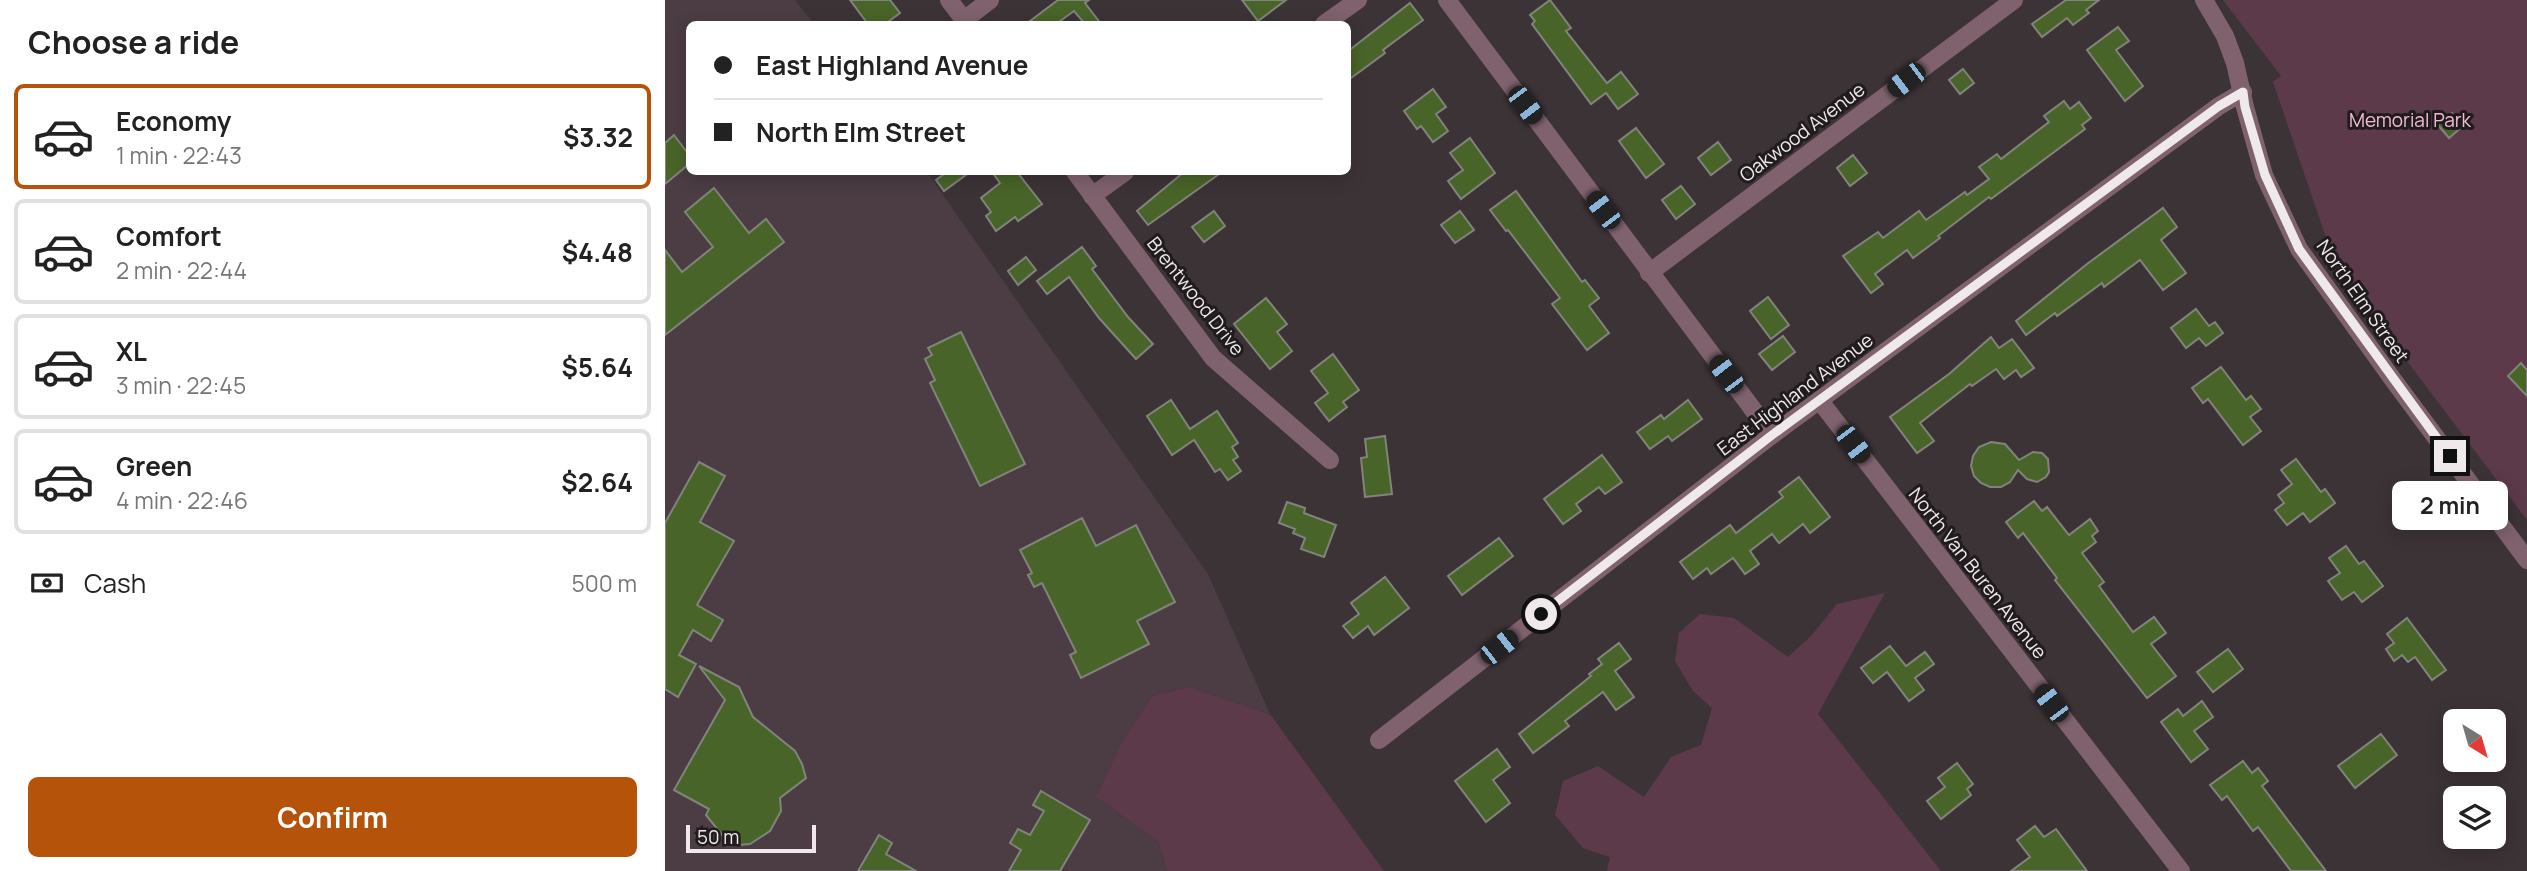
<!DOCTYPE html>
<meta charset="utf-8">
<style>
:root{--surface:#fff;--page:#f6f6f6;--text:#222;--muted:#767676;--line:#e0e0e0;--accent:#b45309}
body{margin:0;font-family:Manrope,sans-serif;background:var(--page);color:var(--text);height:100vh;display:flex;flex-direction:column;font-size:26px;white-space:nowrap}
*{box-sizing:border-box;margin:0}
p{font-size:23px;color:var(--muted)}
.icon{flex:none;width:38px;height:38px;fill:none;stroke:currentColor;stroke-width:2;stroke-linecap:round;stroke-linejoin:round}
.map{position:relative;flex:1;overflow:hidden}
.panel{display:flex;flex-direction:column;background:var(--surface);width:665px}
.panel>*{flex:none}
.top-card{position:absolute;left:21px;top:21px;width:665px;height:154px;border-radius:10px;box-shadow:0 4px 18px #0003;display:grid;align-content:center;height:154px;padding:0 28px;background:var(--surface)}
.needle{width:46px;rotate:143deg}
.fabs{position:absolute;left:1778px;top:709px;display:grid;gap:14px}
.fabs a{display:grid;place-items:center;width:63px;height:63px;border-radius:10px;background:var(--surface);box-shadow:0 4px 18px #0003;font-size:35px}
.scale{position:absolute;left:21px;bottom:18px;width:130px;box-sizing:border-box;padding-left:7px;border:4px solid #efe9eb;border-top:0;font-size:19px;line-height:24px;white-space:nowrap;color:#efe9eb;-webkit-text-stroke:5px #201c1e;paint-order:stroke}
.end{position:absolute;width:32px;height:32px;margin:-16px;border:9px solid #efe9eb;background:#111;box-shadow:0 0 0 4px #111}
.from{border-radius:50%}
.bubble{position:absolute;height:49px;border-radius:10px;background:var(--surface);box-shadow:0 4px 18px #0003;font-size:23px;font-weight:700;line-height:49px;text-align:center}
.car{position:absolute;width:21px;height:42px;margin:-21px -10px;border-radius:9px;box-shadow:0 0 5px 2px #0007;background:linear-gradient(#222 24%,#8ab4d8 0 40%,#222 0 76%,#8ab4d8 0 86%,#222 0)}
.top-card b{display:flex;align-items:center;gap:24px;height:66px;font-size:26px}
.top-card b+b{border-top:2px solid var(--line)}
.top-card i{width:18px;height:18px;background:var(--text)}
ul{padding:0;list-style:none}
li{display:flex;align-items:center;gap:21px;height:105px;margin:0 14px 10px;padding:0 14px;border:4px solid var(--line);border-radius:10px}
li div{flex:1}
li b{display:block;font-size:26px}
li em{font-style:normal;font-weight:700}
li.on{border-color:var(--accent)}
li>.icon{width:63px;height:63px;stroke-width:1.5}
h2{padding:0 28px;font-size:32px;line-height:84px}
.pay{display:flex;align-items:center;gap:18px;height:77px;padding:0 28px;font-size:26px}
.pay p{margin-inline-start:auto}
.primary-button{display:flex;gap:14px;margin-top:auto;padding:14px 28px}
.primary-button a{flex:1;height:80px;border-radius:10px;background:var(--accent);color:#fff;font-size:28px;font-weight:700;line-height:80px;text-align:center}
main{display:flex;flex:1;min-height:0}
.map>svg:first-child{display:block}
.built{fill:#4b3d43}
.green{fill:#5d3a4a}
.building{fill:#496428;stroke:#80847c;stroke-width:2}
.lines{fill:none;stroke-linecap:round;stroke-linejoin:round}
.minor{stroke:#7f626e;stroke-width:18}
.tertiary{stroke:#7f626e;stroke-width:18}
.route{stroke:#efe9eb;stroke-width:9}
.labels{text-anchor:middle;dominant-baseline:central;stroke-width:6;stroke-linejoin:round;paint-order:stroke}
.park-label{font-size:19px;fill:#f5bbd4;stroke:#201c1e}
.street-label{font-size:19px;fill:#efe9eb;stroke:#201c1e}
</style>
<main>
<section class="panel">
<h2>Choose a ride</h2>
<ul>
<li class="on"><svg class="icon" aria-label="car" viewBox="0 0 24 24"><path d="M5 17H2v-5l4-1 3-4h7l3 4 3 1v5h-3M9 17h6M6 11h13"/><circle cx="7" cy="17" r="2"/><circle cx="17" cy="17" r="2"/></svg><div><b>Economy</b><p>1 min · 22:43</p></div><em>$3.32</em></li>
<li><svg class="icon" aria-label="car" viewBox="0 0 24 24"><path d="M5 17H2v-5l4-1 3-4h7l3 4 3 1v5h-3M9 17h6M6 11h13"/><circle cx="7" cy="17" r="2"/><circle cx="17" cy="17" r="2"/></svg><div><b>Comfort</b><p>2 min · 22:44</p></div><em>$4.48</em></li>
<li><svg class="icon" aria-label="car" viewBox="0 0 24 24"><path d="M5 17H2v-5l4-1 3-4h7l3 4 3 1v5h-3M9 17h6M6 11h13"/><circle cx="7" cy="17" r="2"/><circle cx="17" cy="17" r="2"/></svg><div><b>XL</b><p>3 min · 22:45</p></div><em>$5.64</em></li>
<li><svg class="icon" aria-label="car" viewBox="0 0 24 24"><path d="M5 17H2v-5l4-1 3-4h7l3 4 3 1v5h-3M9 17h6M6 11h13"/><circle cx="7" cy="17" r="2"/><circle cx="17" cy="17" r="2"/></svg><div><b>Green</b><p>4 min · 22:46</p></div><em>$2.64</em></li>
</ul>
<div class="pay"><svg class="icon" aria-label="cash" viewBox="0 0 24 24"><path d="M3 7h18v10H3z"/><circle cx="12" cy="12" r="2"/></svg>Cash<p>500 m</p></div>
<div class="primary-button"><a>Confirm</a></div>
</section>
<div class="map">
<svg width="1862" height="871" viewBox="0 0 1862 871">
<rect width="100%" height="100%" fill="#3c3337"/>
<polygon class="built" points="0,0 130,0 149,24 24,24 24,172 262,172 543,574 605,714 524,687 487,696 456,743 431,797 493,841 502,871 0,871"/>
<g class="green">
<polygon points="1558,0 1862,0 1862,520 1671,267 1608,82 1616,76"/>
<polygon points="1220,593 1153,714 1276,871 942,871 945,857 918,848 890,815 898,781 933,766 979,797 1006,757 1036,745 1047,708 1028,691 1010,661 1014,633 1035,614 1069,618 1123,657 1146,636 1172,604"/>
<polygon points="524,687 605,714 719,871 502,871 493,841 431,797 456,743 487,696"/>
</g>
<g class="building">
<polygon points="185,0 225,0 235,13 220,24 203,24"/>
<polygon points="393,0 424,0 420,3 436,24 420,24 409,11 391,24 361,24"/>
<polygon points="577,0 621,0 593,21"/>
<polygon points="885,0 906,28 901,31 942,83 956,72 973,94 953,109 941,93 926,104 867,24 870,21 865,15"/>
<polygon points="1401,0 1434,0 1421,10 1424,13 1408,25 1402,18 1377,37 1367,24"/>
<polygon points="745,3 758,20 718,50 720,53 682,81 682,52"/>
<polygon points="1453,27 1464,41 1451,50 1478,86 1460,101 1422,50"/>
<polygon points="1298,69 1309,83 1295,94 1284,80"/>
<polygon points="768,89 781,107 771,114 783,131 768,142 756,126 752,129 739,111"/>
<polygon points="1399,101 1405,109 1414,102 1426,118 1417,125 1420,129 1326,199 1324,197 1273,236 1275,238 1248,258 1242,250 1210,274 1218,284 1206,293 1178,256 1213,232 1218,238 1254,211 1261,220 1300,192 1302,195 1324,179 1314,167 1332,154 1336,159 1384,122 1379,116"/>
<polygon points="1787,113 1798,126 1784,138 1773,125"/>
<polygon points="971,128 999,164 981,178 954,141"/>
<polygon points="9,135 24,155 24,164 0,184 0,143"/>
<polygon points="805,138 830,173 796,199 783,181 798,170 785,153"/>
<polygon points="1053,142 1066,160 1046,175 1033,158"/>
<polygon points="1188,155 1202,173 1185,186 1172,168"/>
<polygon points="282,172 305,172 279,191 271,180"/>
<polygon points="327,172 352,172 377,204 353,221 350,217 331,231 321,216 326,212 316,198 335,183"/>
<polygon points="519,172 557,172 483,225 472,211"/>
<polygon points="1016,186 1030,204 1011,219 997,200"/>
<polygon points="49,188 84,233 101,219 119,242 0,335 0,250 17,272 48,247 20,212"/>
<polygon points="851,191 917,282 920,280 934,298 924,306 944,333 922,350 887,304 895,298 843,230 841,231 825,210"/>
<polygon points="1498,208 1512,227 1496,240 1521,273 1498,290 1475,260 1439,287 1437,283 1392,316 1390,313 1361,335 1351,321 1422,264"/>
<polygon points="549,211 560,226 539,242 527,227"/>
<polygon points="795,211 809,230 790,243 776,225"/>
<polygon points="417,247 431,266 427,269 463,317 488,344 471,359 434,318 404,277 382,294 372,281"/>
<polygon points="361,257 371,270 353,285 343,271"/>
<polygon points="1103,297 1124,325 1106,339 1085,311"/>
<polygon points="601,298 622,324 612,332 627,351 605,369 569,324"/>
<polygon points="1531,309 1544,326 1550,322 1558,333 1541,346 1534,338 1521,348 1506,328"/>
<polygon points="296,332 360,464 315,486 265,383 270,380 260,359 267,355 263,348"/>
<polygon points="1118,336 1130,352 1107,370 1094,354"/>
<polygon points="1326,337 1334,348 1347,339 1369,368 1356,377 1351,370 1339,379 1331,369 1307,386 1305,384 1255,423 1269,441 1252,453 1225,417 1284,374"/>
<polygon points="668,354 694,390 678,402 682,407 664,421 650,403 663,393 646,371"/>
<polygon points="1856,363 1862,370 1862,396 1843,376"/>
<polygon points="1556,367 1581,400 1586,396 1596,409 1585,417 1596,431 1578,445 1543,399 1538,403 1527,388"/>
<polygon points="506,400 525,429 552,411 573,443 567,447 573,457 568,460 576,471 563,480 555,469 550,472 529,440 507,455 482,416"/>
<polygon points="1023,400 1037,419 1007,441 1003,436 985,449 972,432 996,415 999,419"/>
<polygon points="720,436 727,494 700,497 696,458 702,457 700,439"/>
<polygon points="1326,442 1340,444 1354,460 1368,452 1377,453 1383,459 1384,472 1381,477 1372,482 1362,479 1353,470 1345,482 1336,487 1325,487 1316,483 1309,476 1306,466 1308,456 1314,447"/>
<polygon points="937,455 957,482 940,494 934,487 911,504 916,511 898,524 879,499"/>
<polygon points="1631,459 1656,492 1660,489 1670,503 1645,522 1638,513 1622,525 1610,510 1619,503 1613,495 1627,484 1616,470"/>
<polygon points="34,462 60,476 35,522 69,541 32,605 58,620 46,641 28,630 14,655 31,664 13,697 0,689 0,523"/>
<polygon points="1134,477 1165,517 1145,533 1138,524 1114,543 1107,534 1085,551 1094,564 1080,574 1068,558 1046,574 1042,568 1028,579 1015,562 1065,525 1071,533 1118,497 1114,492"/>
<polygon points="1369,501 1377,511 1382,507 1404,535 1425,519 1433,531 1427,536 1431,542 1417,553 1439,582 1434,586 1468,632 1489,617 1501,633 1486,644 1511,676 1482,698 1390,580 1392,578 1358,533 1353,538 1341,522"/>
<polygon points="622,502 640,508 639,513 671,525 659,557 636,549 640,538 628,533 630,529 614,523"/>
<polygon points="417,518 431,546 471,525 510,602 472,621 484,644 416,678 405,655 411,652 377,583 369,587 363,575 367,573 355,550"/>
<polygon points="834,538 848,556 797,595 783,576"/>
<polygon points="1681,546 1694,564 1699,561 1718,586 1697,602 1689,592 1677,600 1663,581 1675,573 1664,558"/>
<polygon points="720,577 744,608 709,635 703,626 688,638 678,626 694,614 686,603"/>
<polygon points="1742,618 1781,670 1767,680 1750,657 1743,662 1737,655 1729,661 1721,649 1729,643 1722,634"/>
<polygon points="954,643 966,659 950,671 969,697 951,710 938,692 900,721 904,726 868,753 854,734 926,676 924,674 937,664 933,659"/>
<polygon points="1225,646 1241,666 1260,652 1269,664 1250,678 1259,690 1244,701 1222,672 1208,683 1196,668"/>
<polygon points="1563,649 1578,669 1548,692 1532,672"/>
<polygon points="34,666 74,687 88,717 130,751 137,764 141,778 115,798 116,811 105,831 85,844 62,846 62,841 41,815 44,809 9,790 60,700"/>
<polygon points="1537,701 1548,717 1529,731 1543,749 1526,762 1496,722 1513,709 1518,716"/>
<polygon points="1716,734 1732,755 1690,788 1673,766"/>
<polygon points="832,749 845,767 828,780 845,803 821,822 790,781"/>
<polygon points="1578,761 1587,773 1593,768 1603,781 1597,786 1661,871 1626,871 1593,827 1588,831 1562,796 1557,800 1545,785"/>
<polygon points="1292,763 1308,784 1302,789 1306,795 1276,819 1262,801 1280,787 1273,778"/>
<polygon points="376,791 425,820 395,871 344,871 356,850 345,843 353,829 365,835 379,811 368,805"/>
<polygon points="1370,826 1379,837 1391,829 1422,871 1346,871 1365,857 1352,840"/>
<polygon points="214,835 227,843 221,854 251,871 193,871"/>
</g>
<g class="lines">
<g class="minor">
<polyline points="284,0 302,24"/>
<polyline points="782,0 1107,435"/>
<polyline points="299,20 325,0"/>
<polyline points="659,24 693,0"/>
<polyline points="410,172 548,358 665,460"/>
<polyline points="427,196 460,172"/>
<polyline points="984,273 1349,0"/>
<polyline points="1155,401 1516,871"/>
<polyline points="714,740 1107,435 1554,106 1578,92"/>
</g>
<polyline class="tertiary" points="1539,0 1560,36 1570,63 1580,107 1599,175 1634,249 1729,381 1862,560"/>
</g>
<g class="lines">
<polyline class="route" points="876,614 1107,435 1554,106 1578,92 1580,107 1600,175 1634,249 1785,456"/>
</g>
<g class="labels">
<g class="park-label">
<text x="1745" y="120">Memorial Park</text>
</g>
<g class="street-label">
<text transform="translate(1137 132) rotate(-37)">Oakwood Avenue</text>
<text transform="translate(531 296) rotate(52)">Brentwood Drive</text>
<text transform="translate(1698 301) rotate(55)">North Elm Street</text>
<text transform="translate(1130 394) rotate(-37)">East Highland Avenue</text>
<text transform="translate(1313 573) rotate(52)">North Van Buren Avenue</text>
</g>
</g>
</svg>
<div class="fabs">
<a><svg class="needle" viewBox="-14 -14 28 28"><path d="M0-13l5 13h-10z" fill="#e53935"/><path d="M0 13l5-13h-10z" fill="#767676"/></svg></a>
<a><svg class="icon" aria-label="layers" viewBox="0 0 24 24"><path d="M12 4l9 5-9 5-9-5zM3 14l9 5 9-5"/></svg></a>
</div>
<div class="scale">50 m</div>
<i class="end from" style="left:876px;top:614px"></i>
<i class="end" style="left:1785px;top:456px"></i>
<div class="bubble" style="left:1727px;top:481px;width:116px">2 min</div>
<i class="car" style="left:1241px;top:80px;rotate:233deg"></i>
<i class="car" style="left:860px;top:105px;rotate:143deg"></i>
<i class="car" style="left:938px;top:210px;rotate:323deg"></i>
<i class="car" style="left:1061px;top:374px;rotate:323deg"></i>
<i class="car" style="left:1188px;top:444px;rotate:143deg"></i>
<i class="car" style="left:834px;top:647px;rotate:52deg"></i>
<i class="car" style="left:1386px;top:703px;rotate:323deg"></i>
<div class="top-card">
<b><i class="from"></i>East Highland Avenue</b>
<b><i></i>North Elm Street</b>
</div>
</div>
</main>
